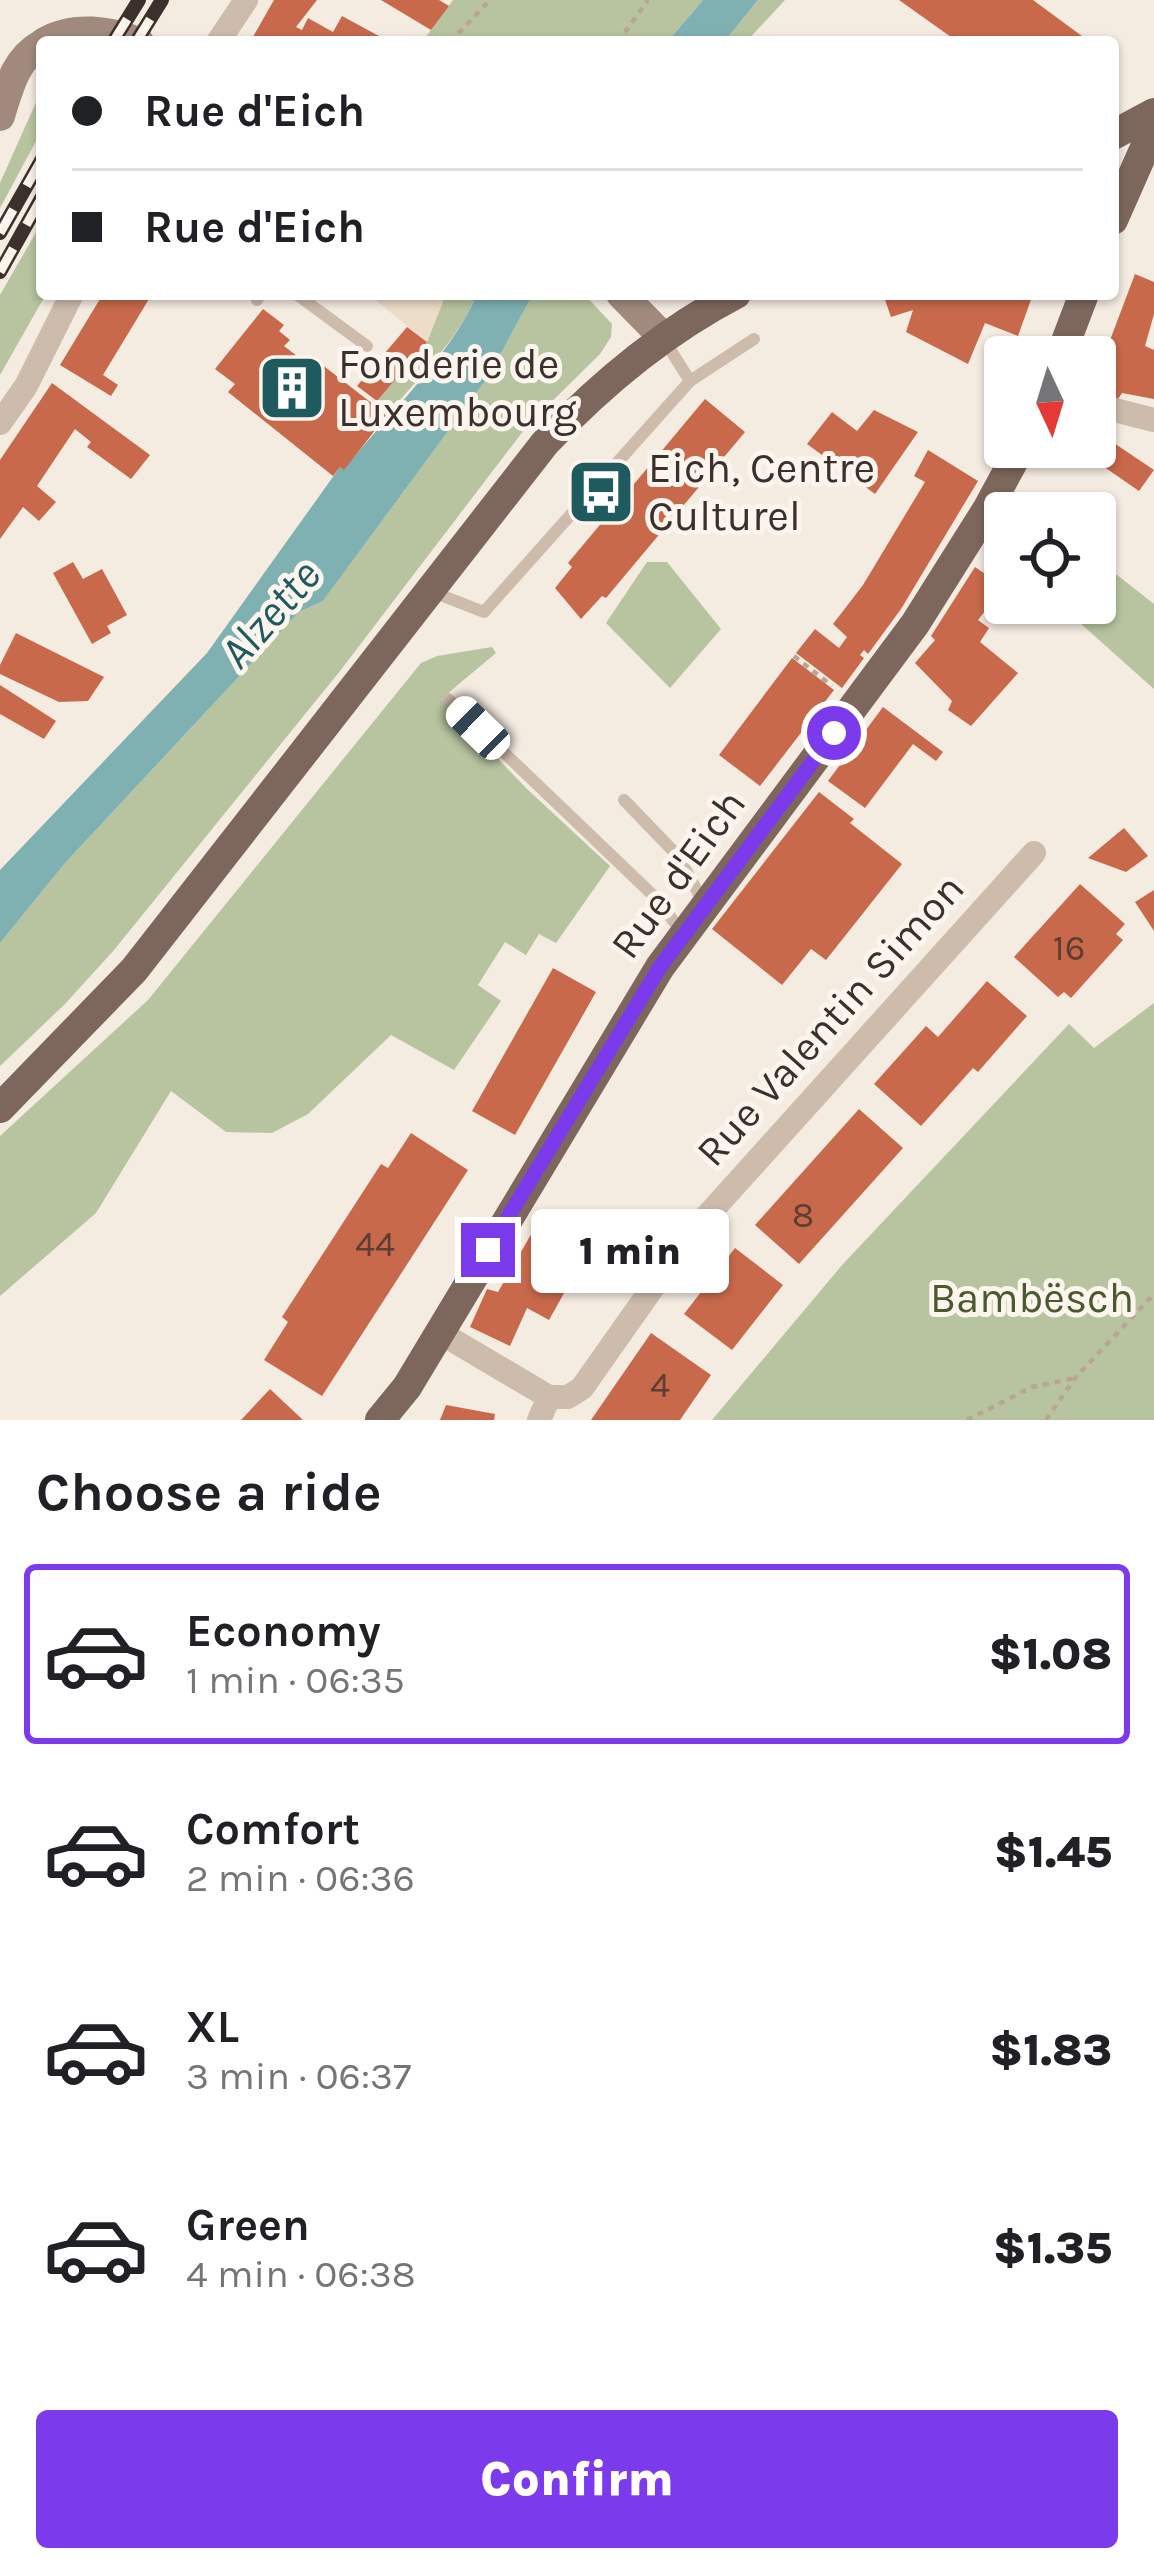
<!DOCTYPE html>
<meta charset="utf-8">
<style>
:root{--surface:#fff;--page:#f6f6f6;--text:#202124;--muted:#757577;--line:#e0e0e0;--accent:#7c3aed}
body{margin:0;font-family:Karla,sans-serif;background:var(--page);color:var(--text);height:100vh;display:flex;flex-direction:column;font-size:45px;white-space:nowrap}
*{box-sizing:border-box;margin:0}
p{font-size:39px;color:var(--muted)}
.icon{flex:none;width:66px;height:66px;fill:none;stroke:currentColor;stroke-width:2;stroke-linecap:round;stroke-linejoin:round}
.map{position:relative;height:1420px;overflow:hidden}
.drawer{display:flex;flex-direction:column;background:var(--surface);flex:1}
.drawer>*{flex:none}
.guide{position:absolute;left:36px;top:36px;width:1083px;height:264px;border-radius:12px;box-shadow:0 3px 9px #0004;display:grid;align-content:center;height:264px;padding:0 36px;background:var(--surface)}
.needle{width:78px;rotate:176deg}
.fabs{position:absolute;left:984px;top:336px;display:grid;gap:24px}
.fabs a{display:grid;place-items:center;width:132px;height:132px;border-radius:12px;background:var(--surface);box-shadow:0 3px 9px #0004;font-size:60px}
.end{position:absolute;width:54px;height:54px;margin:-27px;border:15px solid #7c3aed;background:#fff;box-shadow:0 0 0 6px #fff}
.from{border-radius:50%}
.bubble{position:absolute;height:84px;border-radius:12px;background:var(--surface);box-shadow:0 3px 9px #0004;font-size:39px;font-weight:800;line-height:84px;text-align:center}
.car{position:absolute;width:36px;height:72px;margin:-36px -18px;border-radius:15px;box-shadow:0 0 9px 3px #0007;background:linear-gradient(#fff 24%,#345 0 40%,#fff 0 76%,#345 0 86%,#fff 0)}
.guide b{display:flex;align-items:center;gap:42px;height:114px;font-size:45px}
.guide b+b{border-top:3px solid var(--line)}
.guide i{width:30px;height:30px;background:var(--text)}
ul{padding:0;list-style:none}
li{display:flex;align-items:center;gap:36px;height:180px;margin:0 24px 18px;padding:0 12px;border:6px solid transparent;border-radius:12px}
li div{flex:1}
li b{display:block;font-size:45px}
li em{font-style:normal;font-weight:800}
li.on{border-color:var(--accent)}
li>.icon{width:108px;height:108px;stroke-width:1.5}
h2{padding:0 36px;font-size:54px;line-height:144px}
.primary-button{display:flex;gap:24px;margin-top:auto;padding:24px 36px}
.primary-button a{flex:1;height:138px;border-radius:12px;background:var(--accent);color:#fff;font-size:48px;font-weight:800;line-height:138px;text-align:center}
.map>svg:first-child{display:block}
.green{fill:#b8c4a0}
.plaza{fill:#ecdcc8}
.water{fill:#7fb0b2}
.building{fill:#c8694b}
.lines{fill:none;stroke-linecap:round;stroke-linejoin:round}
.path{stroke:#b9a596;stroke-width:4.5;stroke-dasharray:6 6;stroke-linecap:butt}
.lane{stroke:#cdbbac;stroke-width:12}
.street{stroke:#cdbbac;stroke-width:24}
.secondary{stroke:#a18a7d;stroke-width:30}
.primary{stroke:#7d675c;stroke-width:30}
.rail-casing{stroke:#3b302b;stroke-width:14}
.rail{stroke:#fbf5ee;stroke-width:9;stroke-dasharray:27;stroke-linecap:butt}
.route{stroke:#7c3aed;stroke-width:15}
.labels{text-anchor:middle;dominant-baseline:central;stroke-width:10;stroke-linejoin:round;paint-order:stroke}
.number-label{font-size:36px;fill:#5e3e33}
.poi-label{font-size:42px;fill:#3b302b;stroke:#fbf5ee;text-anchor:start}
.street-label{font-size:42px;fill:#3b302b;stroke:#fbf5ee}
.park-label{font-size:42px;fill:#4a5a2e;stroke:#fbf5ee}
.water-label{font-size:45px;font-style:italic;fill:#1f5a5e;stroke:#fbf5ee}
</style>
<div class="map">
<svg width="1154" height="1420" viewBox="0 0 1154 1420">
<rect width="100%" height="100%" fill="#f4ebe1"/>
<g class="green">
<polygon points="453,0 703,0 667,42 422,42"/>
<polygon points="758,0 785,0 746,42 724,42"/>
<polygon points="42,89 42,130 0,208 0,183"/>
<polygon points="42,222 42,294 46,294 0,375 0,295"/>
<path d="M439,294H477C458,340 419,377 387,415L374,404L427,342L445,296Z"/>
<polygon points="533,294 584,294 612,324 611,337 600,354 527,426 340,671 114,950 65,1004 0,1066 0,943 66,862 299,612 323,601 488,377"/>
<polygon points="647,562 667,562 721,629 670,688 606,623"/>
<polygon points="1112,571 1154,604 1154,689 1071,615 1082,603 1095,603 1095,589"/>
<polygon points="492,647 496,653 441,699 526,788 610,866 556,943 539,934 526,955 505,942 478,985 501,1001 454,1070 391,1035 308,1114 272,1133 226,1132 171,1091 96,1213 0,1296 0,1136 148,1000 421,663 437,656"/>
<polygon points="1154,1003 1154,1420 712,1420 843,1264 1069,1024 1094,1048"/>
</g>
<polygon class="plaza" points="368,294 439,294 445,296 427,342"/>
<g class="water">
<polygon points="703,0 758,0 724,42 667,42"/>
<path d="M477,294H533L488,377L323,601L299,612L66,862L0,943V870L207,653L340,467L344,469C385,418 453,353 477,294Z"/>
</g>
<g class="building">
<polygon points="274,0 317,0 296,27 302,30 308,18 333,32 342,16 390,42 250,42"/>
<polygon points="381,0 439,0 449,6 431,30"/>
<polygon points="899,0 1033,0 1090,42 958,42"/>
<polygon points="1135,274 1154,282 1154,314 1145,346 1154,350 1154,399 1122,393 1116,402 1095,392 1095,380"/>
<polygon points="103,294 152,294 103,375 118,385 111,396 60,365"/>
<polygon points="883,294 1033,294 1018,336 985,323 968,364 906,332 913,310 891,317"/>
<polygon points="263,309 284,325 279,331 290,340 284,346 310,366 316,360 387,415 344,470 340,467 333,476 228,392 235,384 215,369"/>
<polygon points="407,327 427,342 377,401 357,386"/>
<polygon points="52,383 150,455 131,479 87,447 91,442 75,429 37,486 56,502 39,521 23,507 0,539 0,460"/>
<polygon points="705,399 745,432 606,598 602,596 581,619 555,588 572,567 568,563"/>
<polygon points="874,410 918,432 875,494 807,444 832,412 857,431"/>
<polygon points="1108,439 1154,470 1139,491 1094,460"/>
<polygon points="928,450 978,481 901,609 868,654 864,650 860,655 864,658 842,688 796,653 815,629 839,648 847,637 833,624 863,585 925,482 914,476"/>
<polygon points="73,562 83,579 102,569 127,615 107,626 111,633 92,644 53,573"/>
<polygon points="975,567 1004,587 978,620 989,628 980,642 1018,673 971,726 948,710 952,701 915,663 935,640 931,636"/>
<polygon points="16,633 104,677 88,701 59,702 0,674 0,665"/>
<polygon points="792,658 834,690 760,786 719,755"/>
<polygon points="0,685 56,721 44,739 0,714"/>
<polygon points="883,707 943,752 936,761 913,744 865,808 828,781"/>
<polygon points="819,792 854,819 850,823 902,864 826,960 811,949 782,985 712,929"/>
<polygon points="1124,828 1148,856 1126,872 1088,858"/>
<polygon points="1080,884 1125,924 1116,934 1123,940 1071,998 1064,992 1058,997 1014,957"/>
<polygon points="1154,890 1154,931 1135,902"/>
<polygon points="553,968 596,992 515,1135 472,1111"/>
<polygon points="987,981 1027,1016 978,1072 973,1068 921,1126 874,1084 926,1026 938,1037"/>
<polygon points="859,1109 903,1148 799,1264 755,1225"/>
<polygon points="411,1133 468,1170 322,1396 264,1360 288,1322 282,1317 381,1164 388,1168"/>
<polygon points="537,1224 587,1252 549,1320 527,1308 510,1346 470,1327 487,1289 498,1292"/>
<polygon points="735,1248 783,1285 732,1350 684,1314"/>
<polygon points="651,1333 711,1375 680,1420 591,1420"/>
<polygon points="270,1389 303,1420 241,1420"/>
<polygon points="446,1405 495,1414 494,1420 440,1420"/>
</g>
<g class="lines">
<g class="path">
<polyline points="450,42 490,0"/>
<polyline points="618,42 648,0"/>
<polyline points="794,656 832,686"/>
<polyline points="967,1420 1032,1387 1075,1378"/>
<polyline points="1046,1420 1075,1378 1154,1294"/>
</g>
<g class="lane">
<polyline points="296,294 367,346"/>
<polyline points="257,300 261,294"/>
<polyline points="690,381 754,339"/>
<polyline points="999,392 1005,395"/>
<polyline points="430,591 484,612 690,381 663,338"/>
<polyline points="448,699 659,901 682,933"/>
<polyline points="624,800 679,857 704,904"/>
</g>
<g class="street">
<polyline points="218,42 246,0"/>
<polyline points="1095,405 1154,420"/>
<polyline points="0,423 26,386 72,294"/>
<polyline points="439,1332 549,1397 539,1420"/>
<polyline points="549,1397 568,1397 582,1388 689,1236 1034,853"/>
</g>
<g class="secondary">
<path d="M45,42C74,25 110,31 139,42"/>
<path d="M0,116C9,87 15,59 42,44"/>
<polyline points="621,294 663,337"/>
</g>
<g class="primary">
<polyline points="1113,135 1154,113"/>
<polyline points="1113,220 1154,127"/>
<polyline points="1060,357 1084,294"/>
<path d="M0,1108L134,970L545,443C602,383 663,332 736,294"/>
<polyline points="380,1420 407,1387 660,967 915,624 988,508 1021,447"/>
</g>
<defs>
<g id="rail">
<polyline points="113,42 139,0"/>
<polyline points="136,42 162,0"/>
<polyline points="0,233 42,159"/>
<polyline points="0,272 42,197"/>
</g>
</defs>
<use href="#rail" class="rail-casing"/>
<use href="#rail" class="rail"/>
</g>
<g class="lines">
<polyline class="route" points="488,1250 660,967 834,733"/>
</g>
<defs>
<symbol id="building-square" viewBox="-11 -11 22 22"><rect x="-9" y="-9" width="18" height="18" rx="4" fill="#1f5a5e" stroke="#fbf5ee"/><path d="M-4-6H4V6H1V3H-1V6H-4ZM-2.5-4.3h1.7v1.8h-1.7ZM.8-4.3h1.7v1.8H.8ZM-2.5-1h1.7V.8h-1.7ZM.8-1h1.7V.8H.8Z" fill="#fff"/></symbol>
<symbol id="bus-square" viewBox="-11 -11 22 22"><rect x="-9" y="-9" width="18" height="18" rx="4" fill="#1f5a5e" stroke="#fbf5ee"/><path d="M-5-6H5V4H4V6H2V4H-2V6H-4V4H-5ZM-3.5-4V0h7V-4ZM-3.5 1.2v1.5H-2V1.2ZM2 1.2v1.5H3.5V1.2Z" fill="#fff"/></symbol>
</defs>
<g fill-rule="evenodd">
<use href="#building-square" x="254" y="350" width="76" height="76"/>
<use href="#bus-square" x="563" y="454" width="76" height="76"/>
</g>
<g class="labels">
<g class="number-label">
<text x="1069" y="948">16</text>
<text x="803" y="1215">8</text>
<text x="375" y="1244">44</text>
<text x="660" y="1385">4</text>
</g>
<g class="poi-label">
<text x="338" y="364">Fonderie de<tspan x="338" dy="48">Luxembourg</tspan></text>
<text x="648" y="468">Eich, Centre<tspan x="648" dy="48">Culturel</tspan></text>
</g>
<g class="street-label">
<text transform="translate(678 874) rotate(-54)">Rue d'Eich</text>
<text transform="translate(830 1020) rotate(-48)">Rue Valentin Simon</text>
</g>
<g class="park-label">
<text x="1032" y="1298">Bambësch</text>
</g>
<g class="water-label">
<text transform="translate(270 614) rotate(-49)">Alzette</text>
</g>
</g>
</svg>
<div class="fabs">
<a><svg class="needle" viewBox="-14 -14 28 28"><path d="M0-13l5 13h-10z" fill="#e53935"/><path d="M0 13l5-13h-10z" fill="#757577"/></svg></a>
<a><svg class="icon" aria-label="locate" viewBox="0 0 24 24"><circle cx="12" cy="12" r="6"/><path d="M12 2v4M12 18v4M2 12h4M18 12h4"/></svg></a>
</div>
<i class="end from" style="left:834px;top:733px"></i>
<i class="end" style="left:488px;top:1250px"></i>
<div class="bubble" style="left:531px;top:1209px;width:198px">1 min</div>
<i class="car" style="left:478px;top:728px;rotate:314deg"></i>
<div class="guide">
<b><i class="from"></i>Rue d'Eich</b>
<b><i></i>Rue d'Eich</b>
</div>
</div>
<section class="drawer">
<h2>Choose a ride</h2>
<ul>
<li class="on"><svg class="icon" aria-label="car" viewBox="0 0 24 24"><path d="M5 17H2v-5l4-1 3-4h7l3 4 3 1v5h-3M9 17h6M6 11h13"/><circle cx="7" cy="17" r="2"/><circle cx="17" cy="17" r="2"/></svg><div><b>Economy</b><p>1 min · 06:35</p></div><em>$1.08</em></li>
<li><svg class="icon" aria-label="car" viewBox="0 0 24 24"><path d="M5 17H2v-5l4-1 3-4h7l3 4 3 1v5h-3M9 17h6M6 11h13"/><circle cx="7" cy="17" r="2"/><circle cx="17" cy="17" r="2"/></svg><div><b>Comfort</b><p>2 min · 06:36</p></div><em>$1.45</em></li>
<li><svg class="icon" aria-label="car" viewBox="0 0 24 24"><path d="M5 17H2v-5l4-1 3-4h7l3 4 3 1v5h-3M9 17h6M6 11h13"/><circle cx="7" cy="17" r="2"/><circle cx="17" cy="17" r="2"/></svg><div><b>XL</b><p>3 min · 06:37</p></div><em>$1.83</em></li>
<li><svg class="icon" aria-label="car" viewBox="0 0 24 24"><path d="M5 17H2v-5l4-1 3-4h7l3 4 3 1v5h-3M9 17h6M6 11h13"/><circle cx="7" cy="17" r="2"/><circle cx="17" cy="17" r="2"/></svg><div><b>Green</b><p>4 min · 06:38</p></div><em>$1.35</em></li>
</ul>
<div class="primary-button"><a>Confirm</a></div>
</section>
